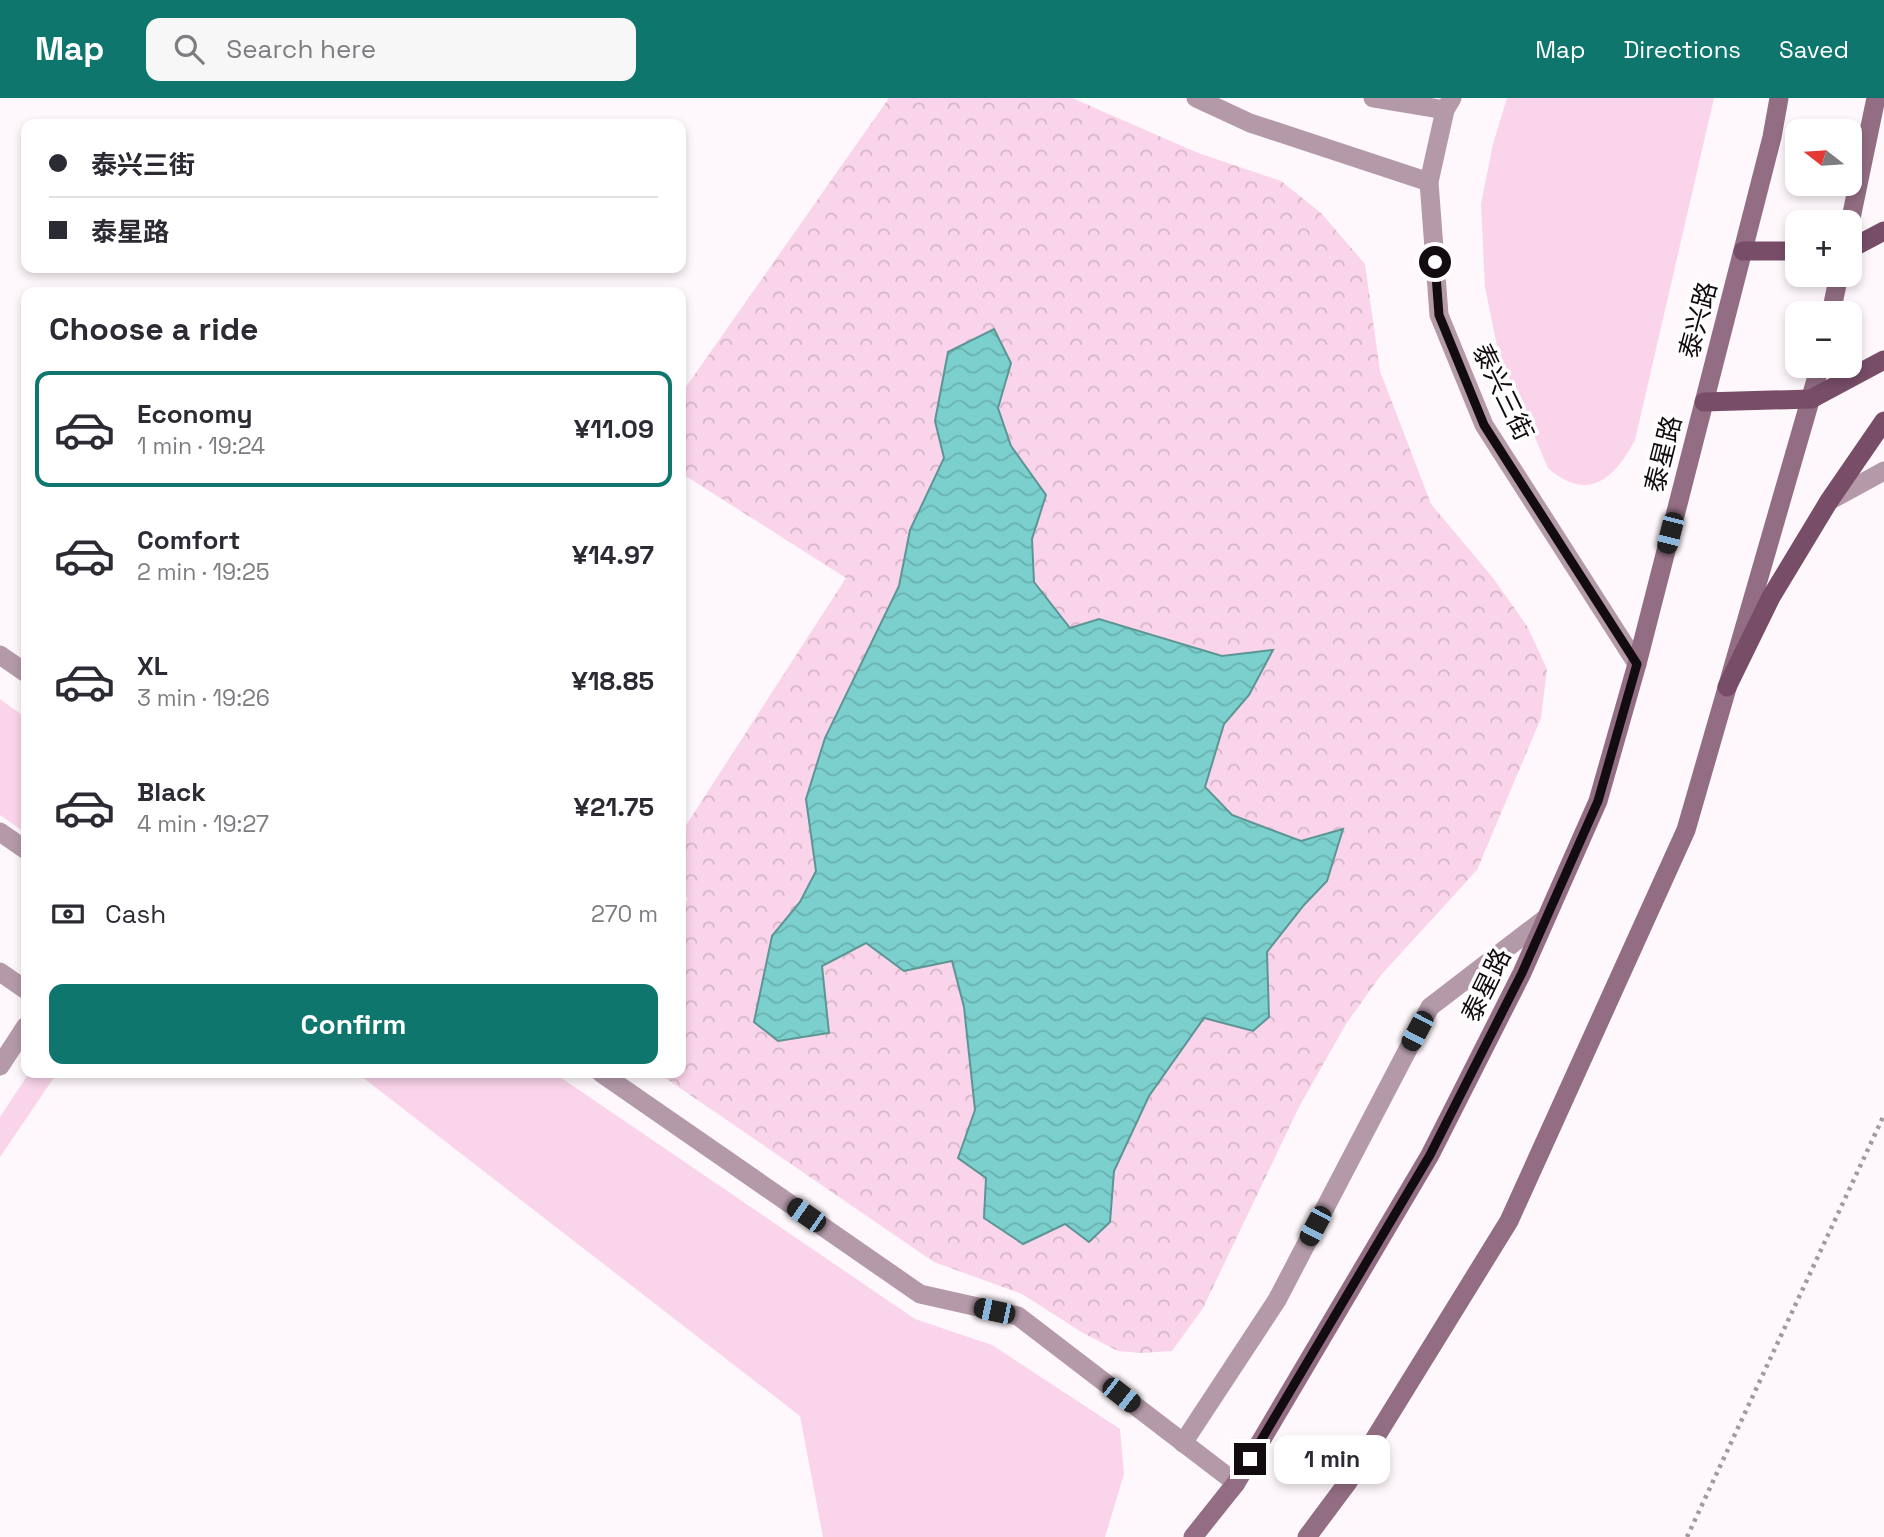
<!DOCTYPE html>
<meta charset="utf-8">
<style>
:root{--surface:#fff;--page:#f7f7f7;--text:#2b2b33;--muted:#7c7c81;--line:#e1e1e2;--accent:#0f766e}
body{margin:0;font-family:"Space Grotesk","Noto Sans SC",sans-serif;background:var(--page);color:var(--text);height:100vh;display:flex;flex-direction:column;font-size:26px;white-space:nowrap}
*{box-sizing:border-box;margin:0}
p{font-size:23px;color:var(--muted)}
.icon{flex:none;width:38px;height:38px;fill:none;stroke:currentColor;stroke-width:2;stroke-linecap:round;stroke-linejoin:round}
.map{position:relative;flex:1;overflow:hidden}
.side{position:absolute;left:21px;top:189px;width:665px;height:791px;display:flex;flex-direction:column;background:var(--surface);border-radius:14px;box-shadow:0 4px 10px #0003}
.side>*{flex:none}
.guide{position:absolute;left:21px;top:21px;width:665px;height:154px;border-radius:14px;box-shadow:0 4px 10px #0003;display:grid;align-content:center;height:154px;padding:0 28px;background:var(--surface)}
.needle{width:46px;rotate:287deg}
.buttons{position:absolute;left:1785px;top:21px;display:grid;gap:14px}
.buttons a{display:grid;place-items:center;width:77px;height:77px;border-radius:14px;background:var(--surface);box-shadow:0 4px 10px #0003;font-size:35px}
.end{position:absolute;width:32px;height:32px;margin:-16px;border:9px solid #120b0f;background:#fff;box-shadow:0 0 0 4px #fff}
.from{border-radius:50%}
.bubble{position:absolute;height:49px;border-radius:14px;background:var(--surface);box-shadow:0 4px 10px #0003;font-size:23px;font-weight:700;line-height:49px;text-align:center}
.car{position:absolute;width:21px;height:42px;margin:-21px -10px;border-radius:9px;box-shadow:0 0 5px 2px #0007;background:linear-gradient(#222 24%,#8ab4d8 0 40%,#222 0 76%,#8ab4d8 0 86%,#222 0)}
.guide b{display:flex;align-items:center;gap:24px;height:66px;font-size:26px}
.guide b+b{border-top:2px solid var(--line)}
.guide i{width:18px;height:18px;background:var(--text)}
ul{padding:0;list-style:none}
li{display:flex;align-items:center;gap:21px;height:116px;margin:0 14px 10px;padding:0 14px;border:4px solid transparent;border-radius:14px}
li div{flex:1}
li b{display:block;font-size:26px}
li em{font-style:normal;font-weight:700}
li.selected{border-color:var(--accent)}
li>.icon{width:63px;height:63px;stroke-width:1.5}
h2{padding:0 28px;font-size:32px;line-height:84px}
.pay{display:flex;align-items:center;gap:18px;height:77px;padding:0 28px;font-size:26px}
.pay p{margin-inline-start:auto}
.action{display:flex;gap:14px;margin-top:auto;padding:14px 28px}
.action a{flex:1;height:80px;border-radius:14px;background:var(--accent);color:#fff;font-size:28px;font-weight:700;line-height:80px;text-align:center}
header{display:flex;align-items:center;gap:42px;box-sizing:border-box;height:98px;padding:0 35px;background:var(--accent);color:#fff}
header strong{font-size:33px}
nav{display:flex;gap:38px;margin-inline-start:auto;font-size:24px}
.search{width:490px;height:63px;background:var(--page);display:flex;align-items:center;gap:18px;box-sizing:border-box;padding:0 24px;border-radius:14px;color:var(--muted);font-size:26px}
.map>svg:first-child{display:block}
.grass{fill:#fad4ea}
.park{fill:url(#park-crowns)}
.water{fill:url(#water-waves);stroke:#5c9594;stroke-width:2}
.lines{fill:none;stroke-linecap:round;stroke-linejoin:round}
.path{stroke:#a19a9e;stroke-width:4.5;stroke-dasharray:3.5 5;stroke-linecap:butt}
.service{stroke:#b49aa9;stroke-width:19}
.minor{stroke:#b49aa9;stroke-width:19}
.tertiary{stroke:#b49aa9;stroke-width:19}
.secondary{stroke:#926d83;stroke-width:19}
.primary{stroke:#784d68;stroke-width:19}
.route{stroke:#120b0f;stroke-width:9}
.labels{text-anchor:middle;dominant-baseline:central;stroke-width:7;stroke-linejoin:round;paint-order:stroke}
.street-label{font-size:26px;fill:#120b0f;stroke:#fff}
</style>
<header>
<strong>Map</strong>
<div class="search"><svg class="icon" aria-label="search" viewBox="0 0 24 24"><circle cx="10" cy="10" r="6"/><path d="M15 15l6 6"/></svg>Search here</div>
<nav><a>Map</a><a>Directions</a><a>Saved</a></nav>
</header>
<div class="map">
<svg width="1884" height="1439" viewBox="0 0 1884 1439">
<defs>
<pattern id="park-crowns" width="20" height="18" patternUnits="userSpaceOnUse" patternTransform="scale(1.75)"><rect width="20" height="18" fill="#fad4ea"/><path d="M2 6a3 3 0 1 1 6 0M12 15a3 3 0 1 1 6 0" fill="none" stroke="#d5b5c8"/></pattern>
<pattern id="water-waves" width="16" height="10" patternUnits="userSpaceOnUse" patternTransform="scale(1.75)"><rect width="16" height="10" fill="#7bd0cd"/><path d="M0 5q4-4 8 0t8 0" fill="none" stroke="#69b1af"/></pattern>
</defs>
<rect width="100%" height="100%" fill="#fef7fb"/>
<g class="grass">
<path d="M1507,0H1714L1635,342C1614,381 1588,405 1548,370L1498,253L1485,189L1481,106L1493,46Z"/>
<polygon points="0,601 26,620 26,728 23,733 0,717"/>
<polygon points="29,975 57,975 0,1059 0,1019"/>
<polygon points="357,975 554,975 915,1221 992,1247 1120,1331 1124,1376 1105,1439 823,1439 800,1318"/>
</g>
<polygon class="park" points="889,0 1072,0 1198,55 1281,83 1321,115 1365,166 1380,273 1431,406 1493,480 1527,528 1547,571 1541,620 1477,772 1381,877 1346,926 1299,1009 1203,1210 1172,1253 1141,1255 1118,1253 1083,1235 1022,1196 934,1164 658,975 681,975 681,812 688,801 681,795 681,735 846,480 681,375 681,296"/>
<polygon class="water" points="994,231 1011,265 998,310 1011,348 1046,397 1032,441 1034,484 1070,530 1099,521 1222,558 1273,552 1249,597 1224,626 1205,689 1232,717 1301,743 1343,731 1327,783 1304,807 1267,854 1269,919 1253,933 1204,920 1149,998 1114,1073 1110,1124 1089,1144 1065,1126 1023,1146 984,1120 986,1080 958,1060 975,1012 964,909 952,863 904,873 866,845 822,868 829,935 778,943 754,924 772,838 800,804 816,773 806,701 825,640 899,488 910,432 944,360 935,323 948,254"/>
<g class="lines">
<polyline class="path" points="1687,1439 1884,1017"/>
<g class="service">
<polyline points="0,557 26,575"/>
<polyline points="0,734 26,752"/>
<polyline points="0,874 26,892"/>
<polyline points="0,968 26,928"/>
<polyline points="601,975 920,1196 1018,1218 1236,1385"/>
<polyline points="1183,1345 1277,1202 1430,909 1546,820"/>
</g>
<polyline class="minor" points="1829,403 1884,373"/>
<g class="tertiary">
<polyline points="1196,0 1250,25 1429,84"/>
<polyline points="1373,0 1445,12"/>
<polyline points="1452,0 1445,12 1429,84 1439,217 1484,327 1637,566"/>
</g>
<g class="secondary">
<polyline points="1850,125 1876,0"/>
<polyline points="1831,215 1839,177"/>
<polyline points="1193,1439 1236,1385 1430,1057 1522,875 1598,703 1637,566 1772,39 1779,0"/>
<polyline points="1307,1439 1348,1384 1509,1123 1686,732 1820,268"/>
</g>
<g class="primary">
<polyline points="1850,151 1884,133"/>
<polyline points="1743,153 1797,153"/>
<polyline points="1704,304 1811,301 1884,262"/>
<polyline points="1727,589 1771,499 1829,403 1884,323"/>
</g>
</g>
<g class="lines">
<polyline class="route" points="1250,1361 1430,1057 1522,875 1598,703 1637,566 1484,327 1439,217 1435,164"/>
</g>
<g class="labels">
<g class="street-label">
<text transform="translate(1698 222) rotate(-75)">泰兴路</text>
<text transform="translate(1503 294) rotate(64)">泰兴三街</text>
<text transform="translate(1663 356) rotate(-76)">泰星路</text>
<text transform="translate(1486 887) rotate(-64)">泰星路</text>
</g>
</g>
</svg>
<div class="buttons">
<a><svg class="needle" viewBox="-14 -14 28 28"><path d="M0-13l5 13h-10z" fill="#e53935"/><path d="M0 13l5-13h-10z" fill="#7c7c81"/></svg></a>
<a>+</a>
<a>−</a>
</div>
<i class="end from" style="left:1435px;top:164px"></i>
<i class="end" style="left:1250px;top:1361px"></i>
<div class="bubble" style="left:1274px;top:1337px;width:116px">1 min</div>
<i class="car" style="left:1670px;top:435px;rotate:194deg"></i>
<i class="car" style="left:1417px;top:933px;rotate:208deg"></i>
<i class="car" style="left:806px;top:1117px;rotate:305deg"></i>
<i class="car" style="left:1315px;top:1128px;rotate:208deg"></i>
<i class="car" style="left:994px;top:1213px;rotate:282deg"></i>
<i class="car" style="left:1121px;top:1297px;rotate:128deg"></i>
<div class="guide">
<b><i class="from"></i>泰兴三街</b>
<b><i></i>泰星路</b>
</div>
<section class="side">
<h2>Choose a ride</h2>
<ul>
<li class="selected"><svg class="icon" aria-label="car" viewBox="0 0 24 24"><path d="M5 17H2v-5l4-1 3-4h7l3 4 3 1v5h-3M9 17h6M6 11h13"/><circle cx="7" cy="17" r="2"/><circle cx="17" cy="17" r="2"/></svg><div><b>Economy</b><p>1 min · 19:24</p></div><em>¥11.09</em></li>
<li><svg class="icon" aria-label="car" viewBox="0 0 24 24"><path d="M5 17H2v-5l4-1 3-4h7l3 4 3 1v5h-3M9 17h6M6 11h13"/><circle cx="7" cy="17" r="2"/><circle cx="17" cy="17" r="2"/></svg><div><b>Comfort</b><p>2 min · 19:25</p></div><em>¥14.97</em></li>
<li><svg class="icon" aria-label="car" viewBox="0 0 24 24"><path d="M5 17H2v-5l4-1 3-4h7l3 4 3 1v5h-3M9 17h6M6 11h13"/><circle cx="7" cy="17" r="2"/><circle cx="17" cy="17" r="2"/></svg><div><b>XL</b><p>3 min · 19:26</p></div><em>¥18.85</em></li>
<li><svg class="icon" aria-label="car" viewBox="0 0 24 24"><path d="M5 17H2v-5l4-1 3-4h7l3 4 3 1v5h-3M9 17h6M6 11h13"/><circle cx="7" cy="17" r="2"/><circle cx="17" cy="17" r="2"/></svg><div><b>Black</b><p>4 min · 19:27</p></div><em>¥21.75</em></li>
</ul>
<div class="pay"><svg class="icon" aria-label="cash" viewBox="0 0 24 24"><path d="M3 7h18v10H3z"/><circle cx="12" cy="12" r="2"/></svg>Cash<p>270 m</p></div>
<div class="action"><a>Confirm</a></div>
</section>
</div>
